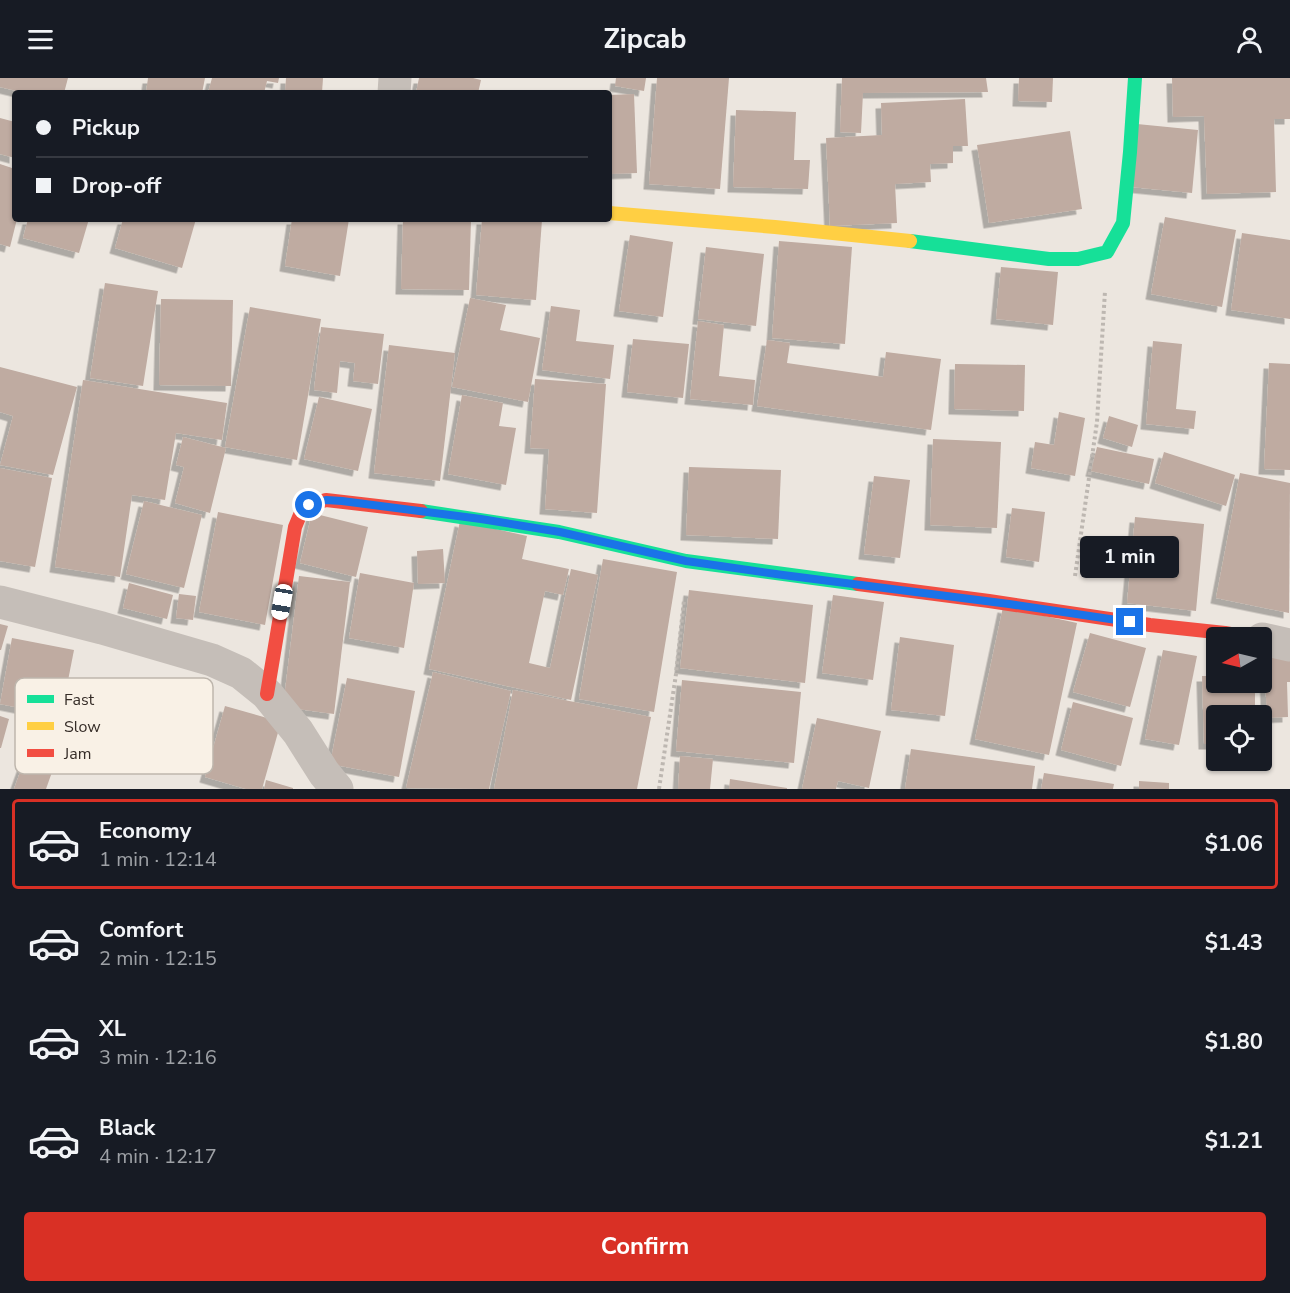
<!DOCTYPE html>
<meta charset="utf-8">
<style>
:root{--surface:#171b24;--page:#242831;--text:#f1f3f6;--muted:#9ea1a6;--line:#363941;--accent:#d93025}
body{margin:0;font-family:"Nunito Sans",sans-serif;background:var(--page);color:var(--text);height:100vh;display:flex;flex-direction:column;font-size:22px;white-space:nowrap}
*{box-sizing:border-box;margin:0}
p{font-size:20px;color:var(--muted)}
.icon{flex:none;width:33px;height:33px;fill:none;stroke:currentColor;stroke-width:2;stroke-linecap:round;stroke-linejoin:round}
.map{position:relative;height:711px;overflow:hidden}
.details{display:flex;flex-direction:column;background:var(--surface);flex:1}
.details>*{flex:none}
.top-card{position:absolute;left:12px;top:12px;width:600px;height:132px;border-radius:6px;box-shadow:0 2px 4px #0004;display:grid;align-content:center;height:132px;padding:0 24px;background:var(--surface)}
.needle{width:39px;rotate:262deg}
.tools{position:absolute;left:1206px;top:549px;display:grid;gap:12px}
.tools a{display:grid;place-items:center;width:66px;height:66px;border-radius:6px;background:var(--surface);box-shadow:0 2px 4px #0004;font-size:30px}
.end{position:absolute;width:27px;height:27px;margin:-14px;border:8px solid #1a73e8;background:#fff;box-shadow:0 0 0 3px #fff}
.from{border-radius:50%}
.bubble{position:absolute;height:42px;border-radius:6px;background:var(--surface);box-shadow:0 2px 4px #0004;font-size:20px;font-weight:700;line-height:42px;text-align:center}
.car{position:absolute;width:18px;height:36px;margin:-18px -9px;border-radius:8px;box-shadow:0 0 4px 2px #0007;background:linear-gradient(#fff 24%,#345 0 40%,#fff 0 76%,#345 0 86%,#fff 0)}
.top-card b{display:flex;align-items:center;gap:21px;height:57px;font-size:22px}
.top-card b+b{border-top:2px solid var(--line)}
.top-card i{width:15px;height:15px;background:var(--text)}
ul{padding:10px 0 0;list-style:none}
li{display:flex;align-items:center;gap:18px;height:90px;margin:0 12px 9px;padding:0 12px;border:3px solid transparent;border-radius:6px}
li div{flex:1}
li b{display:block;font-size:22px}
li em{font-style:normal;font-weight:700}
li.current{border-color:var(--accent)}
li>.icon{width:54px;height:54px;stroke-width:1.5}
.button{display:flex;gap:12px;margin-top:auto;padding:12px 24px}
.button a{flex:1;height:69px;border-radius:6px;background:var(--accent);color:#fff;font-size:24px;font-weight:700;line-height:69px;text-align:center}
header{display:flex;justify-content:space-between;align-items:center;height:78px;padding:0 24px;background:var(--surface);font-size:27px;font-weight:700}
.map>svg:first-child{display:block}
.building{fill:#bfaba1;filter:url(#shadow)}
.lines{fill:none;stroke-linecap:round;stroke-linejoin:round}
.path{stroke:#bdb7b1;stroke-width:4;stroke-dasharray:3 3;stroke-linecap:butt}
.street{stroke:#c5beb8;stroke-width:33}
.fast{stroke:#16e098;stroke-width:14}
.slow{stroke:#ffcf43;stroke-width:14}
.jam{stroke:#f24e42;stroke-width:14}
.route{stroke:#1a73e8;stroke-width:8}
.key{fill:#f9f1e6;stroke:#beb6ad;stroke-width:1.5}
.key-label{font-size:16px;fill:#352c27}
</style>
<header><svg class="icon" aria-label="menu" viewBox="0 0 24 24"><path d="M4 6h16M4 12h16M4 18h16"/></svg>Zipcab<svg class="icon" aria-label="person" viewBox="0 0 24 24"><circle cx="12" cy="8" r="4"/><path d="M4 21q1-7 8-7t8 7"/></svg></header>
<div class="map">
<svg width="1290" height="711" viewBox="0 0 1290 711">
<defs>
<filter id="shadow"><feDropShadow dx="-5.5" dy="5.5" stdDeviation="0" flood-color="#0004"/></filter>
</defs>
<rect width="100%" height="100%" fill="#ece6df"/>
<g class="building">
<polygon points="0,0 68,0 64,15 25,15 0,9"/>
<polygon points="148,0 205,0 202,15 146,15"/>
<polygon points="212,0 279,0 278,5 267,3 264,15 208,15"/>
<polygon points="286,0 323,0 322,15 285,15"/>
<polygon points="419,0 473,0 481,2 478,15 416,15"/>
<polygon points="616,0 646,0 644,13 615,8"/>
<polygon points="657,0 729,0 720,111 649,106"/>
<polygon points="842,0 986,0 988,14 863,15 861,55 840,54"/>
<polygon points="1019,0 1053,0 1052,24 1018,23"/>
<polygon points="1172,0 1290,0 1290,41 1274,41 1276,114 1207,116 1204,38 1173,39"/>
<polygon points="634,16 637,95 609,96 609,17"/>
<polygon points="965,21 968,68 953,68 953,85 930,86 931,104 895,106 897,145 830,148 826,60 882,57 881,25"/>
<polygon points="736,32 796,34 794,82 810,82 808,111 733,109"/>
<polygon points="0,40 15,44 15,80 0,76"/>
<polygon points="1137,46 1198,52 1192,115 1131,109"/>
<polygon points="1070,53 1082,131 989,145 977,67"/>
<polygon points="0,86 15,91 15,141 17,141 10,169 0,166"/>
<polygon points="1165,139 1236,152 1222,229 1151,216"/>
<polygon points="28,141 89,141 79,175 23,160"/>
<polygon points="123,141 196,141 182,190 115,170"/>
<polygon points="292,141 349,141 340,198 285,188"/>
<polygon points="403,141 471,141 469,212 401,211"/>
<polygon points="482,141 542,142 536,222 476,217"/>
<polygon points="1242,155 1290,162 1290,241 1231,232"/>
<polygon points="630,157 673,164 663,239 619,233"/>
<polygon points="779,163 852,169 845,266 772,260"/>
<polygon points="706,169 764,176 756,248 698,241"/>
<polygon points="1001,189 1058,194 1053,247 996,241"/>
<polygon points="105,205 158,213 143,308 90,300"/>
<polygon points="470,220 506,227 500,252 540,260 528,324 452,309"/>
<polygon points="161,221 233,222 231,308 159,307"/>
<polygon points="551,228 580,232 576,263 614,267 610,301 542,292"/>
<polygon points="250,229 321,241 297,382 225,369"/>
<polygon points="698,243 724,247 719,298 755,302 753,327 690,321"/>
<polygon points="321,249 384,256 378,306 353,303 355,285 340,283 337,315 314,312"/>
<polygon points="633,261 689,266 683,320 627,314"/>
<polygon points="767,262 790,265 787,285 883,299 886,274 941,281 931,352 757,328"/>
<polygon points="1153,263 1182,266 1176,331 1196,333 1194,351 1146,346"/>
<polygon points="389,267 455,275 440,403 374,395"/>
<polygon points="1269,285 1290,286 1290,392 1264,391"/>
<polygon points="955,286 1025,287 1024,333 954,331"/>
<polygon points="0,289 77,309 53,397 0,387 13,338 0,334"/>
<polygon points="535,301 606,306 597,435 545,431 549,371 530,370"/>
<polygon points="83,302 227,325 222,362 176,355 165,422 132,417 120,499 55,489"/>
<polygon points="462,317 503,325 499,348 516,350 506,407 448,396"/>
<polygon points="319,319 372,331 358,393 304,381"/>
<polygon points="1059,334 1085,340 1075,398 1031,390 1035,364 1054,367"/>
<polygon points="1109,338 1138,347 1132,369 1103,360"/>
<polygon points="183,359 226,370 210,435 175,425 184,389 176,387"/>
<polygon points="933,361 1001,364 997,450 930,447"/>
<polygon points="1097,369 1154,381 1149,406 1091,393"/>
<polygon points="1164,374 1235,397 1226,428 1155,405"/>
<polygon points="689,389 781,392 778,461 686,457"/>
<polygon points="0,390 52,400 35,489 0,483"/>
<polygon points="1240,395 1290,405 1289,535 1216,520"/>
<polygon points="874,398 910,402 900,480 864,476"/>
<polygon points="144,423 202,437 184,510 126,496"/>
<polygon points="1012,430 1045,434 1039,484 1006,479"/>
<polygon points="218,434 283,447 265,547 199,534"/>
<polygon points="312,435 368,449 356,499 300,485"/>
<polygon points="1135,439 1204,446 1196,533 1127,525"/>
<polygon points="460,443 527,458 522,481 569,491 563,517 545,513 529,585 550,590 571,491 598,497 571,622 429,591"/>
<polygon points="443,471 445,505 418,506 417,473"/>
<polygon points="603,481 677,494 654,634 579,621"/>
<polygon points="360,495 414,505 404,570 349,560"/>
<polygon points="299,498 350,504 334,636 283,629"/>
<polygon points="129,505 173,517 167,541 123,530"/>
<polygon points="689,512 813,527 805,605 680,590"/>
<polygon points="179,516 196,518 193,542 176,540"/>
<polygon points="833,517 884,524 873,602 822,595"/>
<polygon points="1003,529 1077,545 1049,677 975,661"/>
<polygon points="0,546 8,548 1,572 0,572"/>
<polygon points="1090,555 1146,570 1130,629 1073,614"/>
<polygon points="900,559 954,567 945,638 891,632"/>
<polygon points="12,560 74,572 61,638 0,626"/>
<polygon points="1163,572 1197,578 1179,667 1145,661"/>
<polygon points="1290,576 1290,604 1287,604 1288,639 1267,640 1264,578"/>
<polygon points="433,594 511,613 489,711 406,710"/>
<polygon points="1202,598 1216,598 1216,604 1255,604 1255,638 1216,638 1216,666 1204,666"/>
<polygon points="347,600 415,613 399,699 330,686"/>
<polygon points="682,602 801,614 794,685 676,673"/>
<polygon points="513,612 651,639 637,711 494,711"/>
<polygon points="1073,624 1133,640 1121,688 1061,672"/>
<polygon points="225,628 281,644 262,711 246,711 205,699"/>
<polygon points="0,638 9,641 1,670 0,670"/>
<polygon points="817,640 881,653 869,710 838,703 836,711 802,711"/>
<polygon points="34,655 62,666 46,711 14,711"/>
<polygon points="911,671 1035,688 1032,711 905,711"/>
<polygon points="680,678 713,681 710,711 678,711"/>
<polygon points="1044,695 1114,706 1113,711 1041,711"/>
<polygon points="730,701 787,710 787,711 729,711"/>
<polygon points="266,702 293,710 293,711 264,711"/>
<polygon points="1139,703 1169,705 1169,711 1139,711"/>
</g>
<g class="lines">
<g class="path">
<polyline points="1075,498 1097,344 1105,213"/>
<polyline points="659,711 676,596 684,522"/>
</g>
<g class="street">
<polyline points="394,15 395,0"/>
<polyline points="0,524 102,550 212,582 241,595 267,616 298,654 324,695 337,711"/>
<polyline points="1262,561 1290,567"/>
</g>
<g class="fast">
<polyline points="910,163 1049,181 1078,181 1107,174 1123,145 1130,74 1135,0"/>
<polyline points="421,433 559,454 686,483 858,506"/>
</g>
<polyline class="slow" points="609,135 775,149 910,163"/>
<g class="jam">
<polyline points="858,506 989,523 1150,547 1225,555 1252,560"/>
<polyline points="267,616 295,449 300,437 306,430 313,426 326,422 421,433"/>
</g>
</g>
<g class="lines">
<polyline class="route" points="309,427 326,422 342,423 481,441 560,454 686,483 783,497 1009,526 1130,544"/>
</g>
<rect x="15" y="600" width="198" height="96" rx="9" class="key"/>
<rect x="27" y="617" width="27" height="8" fill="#16e098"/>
<rect x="27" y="644" width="27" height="8" fill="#ffcf43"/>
<rect x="27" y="671" width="27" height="8" fill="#f24e42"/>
<g class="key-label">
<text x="64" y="627">Fast</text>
<text x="64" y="654">Slow</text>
<text x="64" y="681">Jam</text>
</g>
</svg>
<div class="tools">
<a><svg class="needle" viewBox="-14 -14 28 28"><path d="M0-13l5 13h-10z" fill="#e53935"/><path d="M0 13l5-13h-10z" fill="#9ea1a6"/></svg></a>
<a><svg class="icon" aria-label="locate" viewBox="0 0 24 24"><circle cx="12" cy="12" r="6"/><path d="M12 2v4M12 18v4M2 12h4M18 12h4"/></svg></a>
</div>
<i class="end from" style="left:309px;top:427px"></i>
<i class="end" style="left:1130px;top:544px"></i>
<div class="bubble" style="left:1080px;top:458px;width:99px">1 min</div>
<i class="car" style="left:282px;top:524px;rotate:190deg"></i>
<div class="top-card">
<b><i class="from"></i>Pickup</b>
<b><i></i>Drop-off</b>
</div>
</div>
<section class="details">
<ul>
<li class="current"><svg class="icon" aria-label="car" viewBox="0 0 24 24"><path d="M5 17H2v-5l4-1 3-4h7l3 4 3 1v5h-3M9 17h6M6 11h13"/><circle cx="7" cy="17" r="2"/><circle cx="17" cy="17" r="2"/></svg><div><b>Economy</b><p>1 min · 12:14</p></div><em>$1.06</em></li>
<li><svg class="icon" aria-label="car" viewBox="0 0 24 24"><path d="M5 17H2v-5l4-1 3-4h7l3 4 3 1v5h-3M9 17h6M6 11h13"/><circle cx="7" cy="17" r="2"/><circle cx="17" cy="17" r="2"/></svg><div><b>Comfort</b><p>2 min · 12:15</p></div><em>$1.43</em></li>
<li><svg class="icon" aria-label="car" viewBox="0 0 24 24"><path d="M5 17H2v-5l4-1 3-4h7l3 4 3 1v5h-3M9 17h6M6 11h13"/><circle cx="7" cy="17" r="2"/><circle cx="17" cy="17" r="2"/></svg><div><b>XL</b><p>3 min · 12:16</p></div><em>$1.80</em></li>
<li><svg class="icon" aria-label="car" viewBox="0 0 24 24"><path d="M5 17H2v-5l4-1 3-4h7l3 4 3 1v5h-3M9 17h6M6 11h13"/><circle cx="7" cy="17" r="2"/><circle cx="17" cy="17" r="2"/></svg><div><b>Black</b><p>4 min · 12:17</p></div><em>$1.21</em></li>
</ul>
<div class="button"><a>Confirm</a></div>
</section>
